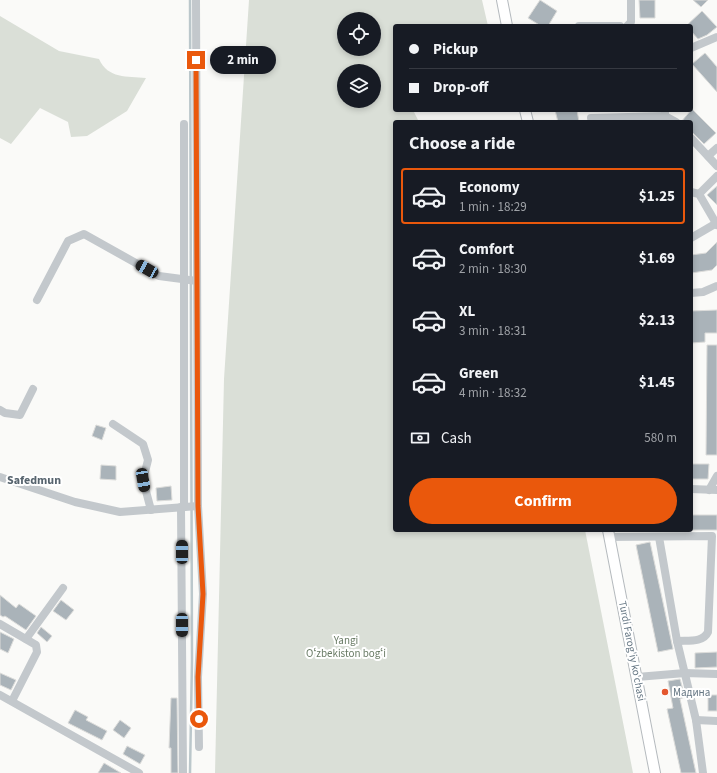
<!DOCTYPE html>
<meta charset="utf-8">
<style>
:root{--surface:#171b24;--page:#20242c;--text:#f1f3f6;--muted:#9ea1a6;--line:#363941;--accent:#ea580c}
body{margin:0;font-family:"Source Sans 3",sans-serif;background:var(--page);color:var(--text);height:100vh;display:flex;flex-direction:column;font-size:15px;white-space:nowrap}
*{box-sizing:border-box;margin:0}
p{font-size:13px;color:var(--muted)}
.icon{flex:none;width:22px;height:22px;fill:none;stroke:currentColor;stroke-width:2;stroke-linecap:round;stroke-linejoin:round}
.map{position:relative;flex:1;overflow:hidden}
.drawer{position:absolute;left:393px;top:120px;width:300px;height:412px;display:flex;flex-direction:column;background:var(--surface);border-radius:4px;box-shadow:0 2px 6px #0003}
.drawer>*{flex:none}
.top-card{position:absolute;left:393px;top:24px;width:300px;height:88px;border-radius:4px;box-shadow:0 2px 6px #0003;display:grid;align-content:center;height:88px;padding:0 16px;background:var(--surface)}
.fabs{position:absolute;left:337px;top:12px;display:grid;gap:8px}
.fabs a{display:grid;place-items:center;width:44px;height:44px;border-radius:50%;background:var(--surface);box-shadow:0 2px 6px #0003;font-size:20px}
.end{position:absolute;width:18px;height:18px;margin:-9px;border:5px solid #ea580c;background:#fff;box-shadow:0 0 0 2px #fff}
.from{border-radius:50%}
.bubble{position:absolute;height:28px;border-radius:14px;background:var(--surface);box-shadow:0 2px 6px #0003;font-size:13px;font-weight:700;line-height:28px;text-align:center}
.car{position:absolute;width:12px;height:24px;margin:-12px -6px;border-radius:5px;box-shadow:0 0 3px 1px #0007;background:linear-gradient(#222 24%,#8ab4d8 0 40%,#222 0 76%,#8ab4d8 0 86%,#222 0)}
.top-card b{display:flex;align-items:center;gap:14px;height:38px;font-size:15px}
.top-card b+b{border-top:1px solid var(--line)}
.top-card i{width:10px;height:10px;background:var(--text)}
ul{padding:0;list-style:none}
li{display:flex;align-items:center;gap:12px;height:56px;margin:0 8px 6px;padding:0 8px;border:2px solid transparent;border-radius:4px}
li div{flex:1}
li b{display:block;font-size:15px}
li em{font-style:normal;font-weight:700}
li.active{border-color:var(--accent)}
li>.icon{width:36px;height:36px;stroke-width:1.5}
h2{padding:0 16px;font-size:18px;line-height:48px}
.pay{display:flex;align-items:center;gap:10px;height:44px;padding:0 16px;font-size:15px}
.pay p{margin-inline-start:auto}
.primary-button{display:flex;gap:8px;margin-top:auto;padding:8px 16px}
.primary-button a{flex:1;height:46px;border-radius:24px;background:var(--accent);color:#fff;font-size:16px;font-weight:700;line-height:46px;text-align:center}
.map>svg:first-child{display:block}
.green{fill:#dadfd7;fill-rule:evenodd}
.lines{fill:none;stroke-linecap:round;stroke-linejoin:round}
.stream{stroke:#bbc7cb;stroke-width:2.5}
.building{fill:#aab3b9;stroke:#dcdcda}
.major-casing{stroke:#b5babe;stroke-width:12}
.minor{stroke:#c3c8cc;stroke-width:8}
.major{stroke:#fff;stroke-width:10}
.route{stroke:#ea580c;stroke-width:5}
.poi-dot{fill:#e4572e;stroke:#fff;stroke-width:1.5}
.labels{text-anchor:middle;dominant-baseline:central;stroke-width:4;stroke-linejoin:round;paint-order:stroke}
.park-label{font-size:11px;fill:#687a64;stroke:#fff}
.street-label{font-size:11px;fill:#657683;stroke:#fff}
.poi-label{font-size:11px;fill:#657683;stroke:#fff;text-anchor:start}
.neighbourhood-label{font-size:12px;font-weight:bold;fill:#57646e;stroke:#fff}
</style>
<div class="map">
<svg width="717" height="773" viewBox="0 0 717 773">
<rect width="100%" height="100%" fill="#fafaf8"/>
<g class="green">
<path d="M249,0H482L488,26H395V110H413L419,122H395V530H585L633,773H215L224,379ZM344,19H374V49H344ZM344,71H374V101H344Z"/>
<path d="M0,16L59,51L99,59C108,79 127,76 146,78L127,111L87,136L71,137L68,122L40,108L11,144L0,138Z"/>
</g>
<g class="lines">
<polyline class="stream" points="190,0 192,660 190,773"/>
</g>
<g class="building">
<polygon points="540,0 557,11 548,26 541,26 528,18"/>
<polygon points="639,0 655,0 655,18 640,18"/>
<polygon points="693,0 708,0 701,7"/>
<polygon points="702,11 717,27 707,35 698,39 691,31 691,26 686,26"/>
<polygon points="705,53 717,67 717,92 692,64"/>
<polygon points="692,109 716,133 704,144 691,131 691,122 681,122"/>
<polygon points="555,110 577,110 579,122 558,122"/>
<polygon points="717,186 717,205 707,195"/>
<polygon points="717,242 717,265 712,270 691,273 691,255 706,253"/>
<polygon points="717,310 717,333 705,333 705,342 691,343 691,311"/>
<polygon points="707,345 717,345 717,455 706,455"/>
<polygon points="96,425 106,428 102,440 92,436"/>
<polygon points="691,464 709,464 708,479 691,479"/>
<polygon points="101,465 116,466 116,480 100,479"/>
<polygon points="171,486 172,500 157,501 156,488"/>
<rect x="691" y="515" width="26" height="15"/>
<polygon points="650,542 673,649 658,652 636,545"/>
<polygon points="0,595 16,608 19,604 36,616 26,630 5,616 3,617 0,615"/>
<polygon points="61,600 74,610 66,620 53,611"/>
<polygon points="41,627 52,636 47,642 37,633"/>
<polygon points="0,632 14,639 8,653 0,649"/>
<polygon points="717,652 717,667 695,668 695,653"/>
<polygon points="0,673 16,680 11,690 0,685"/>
<polygon points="680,679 685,697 680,699 696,773 681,773 667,709 673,708 668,681"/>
<rect x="708" y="695" width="9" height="16"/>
<polygon points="171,698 177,698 178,773 171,773 171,748 169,748"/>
<polygon points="75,710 88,717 86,720 107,731 102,740 68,723"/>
<polygon points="120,720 131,728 124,738 113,730"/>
<polygon points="127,746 145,755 140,764 123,754"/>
<polygon points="104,763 121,773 98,773"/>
</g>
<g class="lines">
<defs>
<g id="major">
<polyline points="502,0 507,26"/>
<polyline points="525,110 528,122"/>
<polyline points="608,530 655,773"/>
</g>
</defs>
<use href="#major" class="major-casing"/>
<g class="minor">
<polyline points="196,0 198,506 203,594 198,677 199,747"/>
<polyline points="579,26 620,26"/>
<polyline points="627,26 631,22 631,0"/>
<polyline points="691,48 717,37"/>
<polyline points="665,110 665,116 676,122"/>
<polyline points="591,118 665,116"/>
<polyline points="691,138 717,166"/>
<polyline points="708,156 717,148"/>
<polyline points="691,192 699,194 717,225"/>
<polyline points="699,194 717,176"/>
<polyline points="691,238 715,224"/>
<polyline points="691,293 703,292 717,286"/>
<polyline points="37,300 68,241 84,234 159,276 197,281"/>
<polyline points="0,410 5,413 20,415 33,389"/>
<polyline points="113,424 143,444 148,460 143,480 151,510"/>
<polyline points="0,477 75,502 120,512 198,506"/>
<polyline points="691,489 717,490"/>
<polyline points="709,490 717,476"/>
<polyline points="181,507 183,773"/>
<polyline points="184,507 184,124"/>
<path d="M610,537L712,536L708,632C703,643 687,640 677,641"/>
<polyline points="659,537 677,641 696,720 703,773"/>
<polyline points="0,624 36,645 37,652 12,701"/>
<polyline points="26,639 63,588"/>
<polyline points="637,677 685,673 717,674"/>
<polyline points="0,695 139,773"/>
<polyline points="696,720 717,721"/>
</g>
<use href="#major" class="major"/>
</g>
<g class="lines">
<polyline class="route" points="196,60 198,506 203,594 198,677 199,719"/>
</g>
<circle class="poi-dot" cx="665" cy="692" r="4"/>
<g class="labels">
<g class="park-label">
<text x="346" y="640">Yangi<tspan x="346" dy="13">Oʻzbekiston bogʻi</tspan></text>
</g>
<g class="street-label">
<text transform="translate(632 651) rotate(79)">Turdi Farog'iy ko'chasi</text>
</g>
<g class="poi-label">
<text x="673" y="692">Мадина</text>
</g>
<g class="neighbourhood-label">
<text x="34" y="480">Safedmun</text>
</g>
</g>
</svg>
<div class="fabs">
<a><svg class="icon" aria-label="locate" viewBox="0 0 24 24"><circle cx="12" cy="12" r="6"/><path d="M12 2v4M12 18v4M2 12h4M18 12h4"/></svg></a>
<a><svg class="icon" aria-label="layers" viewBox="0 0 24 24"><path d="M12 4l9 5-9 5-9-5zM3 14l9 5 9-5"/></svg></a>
</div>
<i class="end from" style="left:199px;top:719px"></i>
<i class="end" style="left:196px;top:60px"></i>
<div class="bubble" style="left:210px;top:46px;width:66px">2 min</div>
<i class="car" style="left:147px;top:269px;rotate:299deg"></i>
<i class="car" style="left:143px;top:480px;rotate:170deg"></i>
<i class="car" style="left:182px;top:552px;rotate:0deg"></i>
<i class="car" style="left:182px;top:625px;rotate:180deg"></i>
<div class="top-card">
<b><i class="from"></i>Pickup</b>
<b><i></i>Drop-off</b>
</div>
<section class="drawer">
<h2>Choose a ride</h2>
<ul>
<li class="active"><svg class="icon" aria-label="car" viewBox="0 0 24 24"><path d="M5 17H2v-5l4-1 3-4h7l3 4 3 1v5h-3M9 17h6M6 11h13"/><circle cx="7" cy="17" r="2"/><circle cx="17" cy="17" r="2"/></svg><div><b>Economy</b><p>1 min · 18:29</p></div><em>$1.25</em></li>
<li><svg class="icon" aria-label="car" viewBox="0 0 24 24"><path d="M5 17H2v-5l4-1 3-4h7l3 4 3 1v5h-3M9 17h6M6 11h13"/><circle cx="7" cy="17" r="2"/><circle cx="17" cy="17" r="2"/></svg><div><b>Comfort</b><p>2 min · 18:30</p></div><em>$1.69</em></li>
<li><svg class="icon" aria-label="car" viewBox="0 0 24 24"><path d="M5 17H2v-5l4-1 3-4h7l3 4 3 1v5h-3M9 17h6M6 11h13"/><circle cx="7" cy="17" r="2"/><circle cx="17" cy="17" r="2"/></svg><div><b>XL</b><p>3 min · 18:31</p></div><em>$2.13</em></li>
<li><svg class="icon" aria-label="car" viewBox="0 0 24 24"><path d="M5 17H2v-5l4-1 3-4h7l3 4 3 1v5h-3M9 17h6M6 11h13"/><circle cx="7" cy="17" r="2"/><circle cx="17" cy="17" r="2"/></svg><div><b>Green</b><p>4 min · 18:32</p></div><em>$1.45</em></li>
</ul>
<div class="pay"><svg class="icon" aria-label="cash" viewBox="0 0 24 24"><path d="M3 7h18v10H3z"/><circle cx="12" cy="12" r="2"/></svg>Cash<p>580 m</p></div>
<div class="primary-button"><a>Confirm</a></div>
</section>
</div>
